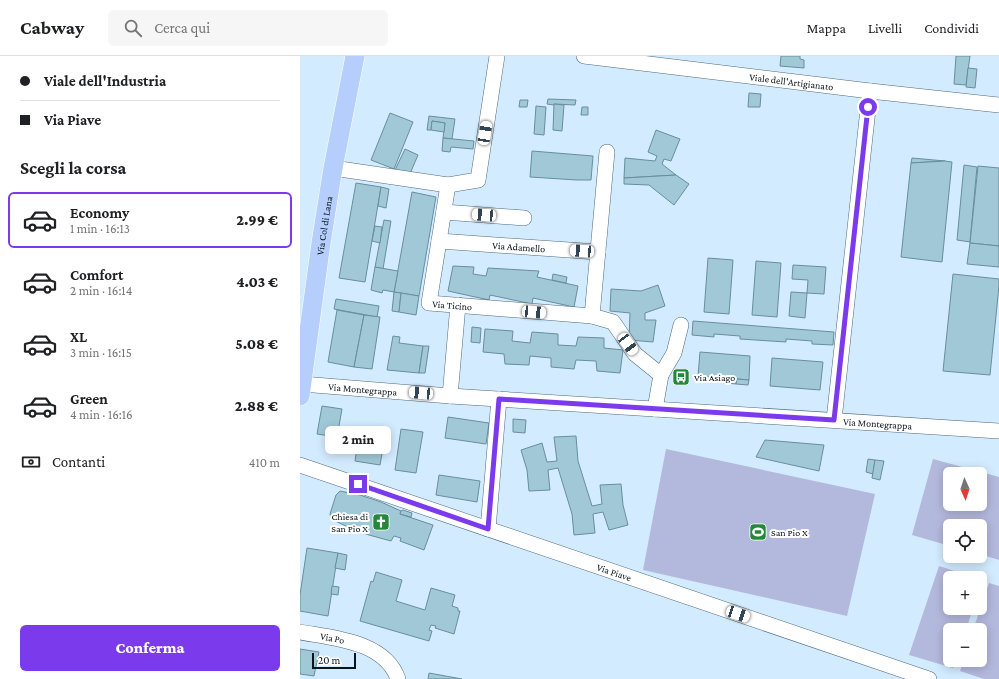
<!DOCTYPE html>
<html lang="it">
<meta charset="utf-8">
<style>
:root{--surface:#fff;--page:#f6f6f6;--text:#202124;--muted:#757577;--line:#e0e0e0;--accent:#7c3aed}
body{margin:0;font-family:"Crimson Pro",serif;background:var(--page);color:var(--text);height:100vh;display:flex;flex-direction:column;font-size:15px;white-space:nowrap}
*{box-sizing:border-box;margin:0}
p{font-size:13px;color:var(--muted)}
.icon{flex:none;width:22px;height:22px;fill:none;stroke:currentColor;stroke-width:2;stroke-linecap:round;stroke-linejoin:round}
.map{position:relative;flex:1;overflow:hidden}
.details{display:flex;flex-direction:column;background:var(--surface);width:300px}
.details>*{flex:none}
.guide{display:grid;align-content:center;height:88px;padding:0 20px;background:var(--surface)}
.needle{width:26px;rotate:177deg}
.controls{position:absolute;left:643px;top:411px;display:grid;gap:8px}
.controls a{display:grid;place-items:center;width:44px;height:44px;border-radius:6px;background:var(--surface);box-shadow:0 2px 10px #0003;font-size:20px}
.scale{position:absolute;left:12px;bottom:10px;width:44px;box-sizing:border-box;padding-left:4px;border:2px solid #09141c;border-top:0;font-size:11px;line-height:14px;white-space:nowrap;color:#09141c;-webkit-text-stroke:3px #fff;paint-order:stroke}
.end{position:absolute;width:18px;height:18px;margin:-9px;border:5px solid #7c3aed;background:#fff;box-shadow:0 0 0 2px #fff}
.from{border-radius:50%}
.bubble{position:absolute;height:28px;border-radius:6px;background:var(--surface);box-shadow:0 2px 10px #0003;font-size:13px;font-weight:800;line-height:28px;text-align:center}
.car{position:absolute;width:12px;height:24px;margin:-12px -6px;border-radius:5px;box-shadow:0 0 3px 1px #0007;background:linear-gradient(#fff 24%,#345 0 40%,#fff 0 76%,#345 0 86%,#fff 0)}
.guide b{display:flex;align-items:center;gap:14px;height:38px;font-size:15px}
.guide b+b{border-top:1px solid var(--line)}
.guide i{width:10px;height:10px;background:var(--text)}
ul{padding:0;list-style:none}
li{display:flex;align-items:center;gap:12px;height:56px;margin:0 8px 6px;padding:0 12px;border:2px solid transparent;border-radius:6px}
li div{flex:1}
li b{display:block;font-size:15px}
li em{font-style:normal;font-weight:800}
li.current{border-color:var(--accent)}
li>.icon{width:36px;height:36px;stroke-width:1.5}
h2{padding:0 20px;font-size:18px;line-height:48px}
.pay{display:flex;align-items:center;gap:10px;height:44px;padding:0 20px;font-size:15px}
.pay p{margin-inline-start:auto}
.cta{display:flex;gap:8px;margin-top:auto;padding:8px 20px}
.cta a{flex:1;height:46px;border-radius:6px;background:var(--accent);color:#fff;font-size:16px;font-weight:800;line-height:46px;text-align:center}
header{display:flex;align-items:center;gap:24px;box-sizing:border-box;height:56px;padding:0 20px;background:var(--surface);border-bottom:1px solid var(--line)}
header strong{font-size:19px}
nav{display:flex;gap:22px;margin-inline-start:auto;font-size:14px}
.search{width:280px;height:36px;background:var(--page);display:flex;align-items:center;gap:10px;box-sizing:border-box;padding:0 14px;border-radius:6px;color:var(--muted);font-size:15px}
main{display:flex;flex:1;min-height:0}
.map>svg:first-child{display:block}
.green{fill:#b3b8dd;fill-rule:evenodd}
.building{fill:#a1c8d7;stroke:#688e9c}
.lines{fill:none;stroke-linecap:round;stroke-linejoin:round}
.minor-casing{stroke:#4f6a7f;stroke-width:16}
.major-casing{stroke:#fff;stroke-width:20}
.minor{stroke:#fff;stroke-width:15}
.major{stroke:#b5cefb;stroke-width:19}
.route{stroke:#7c3aed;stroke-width:5}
.labels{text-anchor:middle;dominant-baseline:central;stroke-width:4;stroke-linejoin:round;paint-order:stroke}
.street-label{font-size:10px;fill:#09141c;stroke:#fff}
.poi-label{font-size:10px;fill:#09141c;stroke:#fff;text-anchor:start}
</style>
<header>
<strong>Cabway</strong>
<div class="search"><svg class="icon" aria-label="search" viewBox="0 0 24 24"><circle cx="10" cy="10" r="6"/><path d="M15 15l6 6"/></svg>Cerca qui</div>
<nav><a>Mappa</a><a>Livelli</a><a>Condividi</a></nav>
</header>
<main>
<section class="details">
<div class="guide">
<b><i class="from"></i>Viale dell'Industria</b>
<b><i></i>Via Piave</b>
</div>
<h2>Scegli la corsa</h2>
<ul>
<li class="current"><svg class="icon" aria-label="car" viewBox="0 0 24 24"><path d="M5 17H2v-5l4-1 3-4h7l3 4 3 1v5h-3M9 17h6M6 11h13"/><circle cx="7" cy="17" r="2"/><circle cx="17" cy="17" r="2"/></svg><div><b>Economy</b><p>1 min · 16:13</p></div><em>2.99 €</em></li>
<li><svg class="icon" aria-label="car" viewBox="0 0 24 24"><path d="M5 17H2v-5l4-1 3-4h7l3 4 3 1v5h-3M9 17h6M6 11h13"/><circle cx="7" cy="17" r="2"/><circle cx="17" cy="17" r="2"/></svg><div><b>Comfort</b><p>2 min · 16:14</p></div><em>4.03 €</em></li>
<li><svg class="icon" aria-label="car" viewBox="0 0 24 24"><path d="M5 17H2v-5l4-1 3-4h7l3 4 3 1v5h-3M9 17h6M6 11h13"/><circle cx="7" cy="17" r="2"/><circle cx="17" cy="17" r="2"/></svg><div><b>XL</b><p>3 min · 16:15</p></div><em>5.08 €</em></li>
<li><svg class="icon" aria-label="car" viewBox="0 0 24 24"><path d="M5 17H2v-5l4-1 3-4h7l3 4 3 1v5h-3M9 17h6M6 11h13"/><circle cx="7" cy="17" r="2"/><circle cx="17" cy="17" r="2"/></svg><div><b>Green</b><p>4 min · 16:16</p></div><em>2.88 €</em></li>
</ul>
<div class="pay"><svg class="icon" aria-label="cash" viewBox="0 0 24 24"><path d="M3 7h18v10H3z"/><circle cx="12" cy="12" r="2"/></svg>Contanti<p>410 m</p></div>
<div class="cta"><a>Conferma</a></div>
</section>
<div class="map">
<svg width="699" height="623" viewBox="0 0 699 623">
<rect width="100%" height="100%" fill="#d3ebff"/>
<g class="green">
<polygon points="366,393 575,438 547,560 343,514"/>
<path d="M633,403L699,421V504L680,498V470H650V490L612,479ZM650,418H680V448H650Z"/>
<polygon points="639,510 676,522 650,522 650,552 673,552 666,574 650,574 650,604 656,604 653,612 609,599"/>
<polygon points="689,527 699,530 699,623 684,623 660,615 664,604 680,604 680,574 673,574"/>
</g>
<g class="building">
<polygon points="481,0 500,0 500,3 504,4 504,12 480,10"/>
<polygon points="656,0 670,0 666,29 654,28"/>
<polygon points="668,12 677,13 675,32 666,31"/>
<polygon points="449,37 461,38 460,51 448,51"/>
<polygon points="248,43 276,44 275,49 254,48 254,49 247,48"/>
<polygon points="220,44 228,44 227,51 219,51"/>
<polygon points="254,48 264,49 262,75 253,74"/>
<polygon points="236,50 246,51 244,79 234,78"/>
<polygon points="282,51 288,51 288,59 281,59"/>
<polygon points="90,57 113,66 94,113 71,104"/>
<polygon points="129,60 155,63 152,83 143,82 145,67 132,65 131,74 127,74"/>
<polygon points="132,65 145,67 144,76 131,74"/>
<polygon points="356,74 380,83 371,105 364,103 362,108 376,119 324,122 325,102 355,105 357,100 348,96"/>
<polygon points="143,82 174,85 173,93 151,91 150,96 142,95"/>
<polygon points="105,93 118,99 109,120 95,114"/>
<polygon points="232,95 293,100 291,124 277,124 230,121"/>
<polygon points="612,102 645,105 611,107"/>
<polygon points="645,105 652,106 642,206 601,201 611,107"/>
<polygon points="664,109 677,111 670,186 657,184"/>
<polygon points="678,110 699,112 699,190 670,187"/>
<polygon points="376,119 389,128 374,149 349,129 324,128 324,122"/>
<polygon points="56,127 81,131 65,226 39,222"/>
<polygon points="81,131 89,133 86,152 78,150"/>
<polygon points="112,136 136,141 119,240 94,236"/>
<polygon points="84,164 91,165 83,213 75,211"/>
<polygon points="75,170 82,171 80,187 72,185"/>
<polygon points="670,187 699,190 699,211 667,208"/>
<polygon points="408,202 433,204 429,258 404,256"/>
<polygon points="456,205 481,207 477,261 452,259"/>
<polygon points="493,209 526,211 524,238 507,237 508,224 492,223"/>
<polygon points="153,210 174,211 173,218 186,220 188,212 239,215 237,221 278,230 274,251 233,242 232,248 190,239 189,244 148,235"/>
<polygon points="75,211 98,215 94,236 83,234 82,237 71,234"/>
<polygon points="253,218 267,221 266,227 252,224"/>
<polygon points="653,218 699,223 699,230 690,319 643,315"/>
<polygon points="358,229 365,250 345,257 345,264 356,264 353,286 329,284 330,257 310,255 311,233 341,235"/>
<polygon points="94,236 101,237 99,256 92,255"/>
<polygon points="491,236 507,237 505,262 489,260"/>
<polygon points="101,237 119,240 116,259 99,256"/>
<polygon points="36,243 79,250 77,261 34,253"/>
<polygon points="37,254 64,259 54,311 28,306"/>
<polygon points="64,259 80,261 72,313 54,311"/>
<polygon points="393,265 534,276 533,289 512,288 512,285 486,283 486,286 440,283 440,280 414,278 414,281 392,279"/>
<polygon points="172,271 181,272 180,287 171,286"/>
<polygon points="185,273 213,275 212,285 230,287 232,276 258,278 258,289 276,290 278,281 304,282 304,292 323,294 320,317 297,315 296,305 276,304 274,313 251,311 251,302 230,300 229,309 205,308 204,298 183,296"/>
<polygon points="93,280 100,281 99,287 123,290 119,317 87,314"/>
<polygon points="123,290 129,290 125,317 119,317"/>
<polygon points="400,296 450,300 449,324 437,323 436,328 409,325 410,321 398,320"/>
<polygon points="472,302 523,306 520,334 470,330"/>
<polygon points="398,320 410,321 409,325 398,324"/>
<polygon points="437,323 449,324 448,329 436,328"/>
<polygon points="22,350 42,353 37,381 17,378"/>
<polygon points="148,361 189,367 186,388 145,382"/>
<polygon points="213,363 226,364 225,377 213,376"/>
<polygon points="101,373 123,376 116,417 95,414"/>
<polygon points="59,377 85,381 80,409 55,405"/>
<polygon points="276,380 278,405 292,450 302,448 300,429 321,428 323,449 328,469 309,474 303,456 293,458 295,477 274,479 272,458 258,412 248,414 250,434 229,435 227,414 221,394 242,387 247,406 257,405 254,381"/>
<polygon points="465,384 524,389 519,415 456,401"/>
<polygon points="568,403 575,404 573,418 566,416"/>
<polygon points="575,404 584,405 580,424 572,422"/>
<polygon points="139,419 180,425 177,446 136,439"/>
<polygon points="40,435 60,439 81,446 101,455 100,458 133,469 124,494 100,485 101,482 94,480 91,485 69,479 50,472 31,463 30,458 36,439"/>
<polygon points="103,454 112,457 111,461 100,458 101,455"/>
<polygon points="7,492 38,497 28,560 0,555 0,539"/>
<polygon points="38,497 47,499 45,514 35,512"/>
<polygon points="76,516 102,524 96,545 125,554 131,532 155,539 152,550 158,552 158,555 160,555 154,578 135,572 136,570 131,569 129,574 132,575 129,585 60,565 71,525 73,526"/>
<polygon points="32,530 39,531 38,539 31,538"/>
<polygon points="0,593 19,596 14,620 0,618"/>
<polygon points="129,617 162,623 128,623"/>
</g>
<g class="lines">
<defs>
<g id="minor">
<path id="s1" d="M284,0L570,35L699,49"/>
<path id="s2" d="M33,112L148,129L129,247L292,260L313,266L335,298L361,319"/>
<polyline points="148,129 178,124 197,0"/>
<polyline points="144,156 224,162"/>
<path id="s3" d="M139,185L298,196"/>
<polyline points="292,260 307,96"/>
<path id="s4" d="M2,328L150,340L699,375"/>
<polyline points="150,340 158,249"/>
<polyline points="355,353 361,319 374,297 381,269"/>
<polyline points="534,364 570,35"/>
<path id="s5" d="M0,409L629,623"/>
<polyline points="188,473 199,343"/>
<path id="s6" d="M0,576C33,582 85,585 98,623"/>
</g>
<g id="major">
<path id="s7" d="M0,340L21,187L33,112L55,0"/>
</g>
</defs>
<use href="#minor" class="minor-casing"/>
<use href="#major" class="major-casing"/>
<use href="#minor" class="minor"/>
<use href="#major" class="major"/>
</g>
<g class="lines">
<polyline class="route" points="58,428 188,473 199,343 534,364 568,51"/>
</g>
<defs>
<symbol id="bus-square" viewBox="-11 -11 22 22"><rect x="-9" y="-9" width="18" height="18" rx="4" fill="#24883c" stroke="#fff"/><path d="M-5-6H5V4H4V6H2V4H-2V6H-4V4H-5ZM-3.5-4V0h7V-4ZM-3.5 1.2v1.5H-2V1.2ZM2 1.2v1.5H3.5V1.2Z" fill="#fff"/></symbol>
<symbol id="church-square" viewBox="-11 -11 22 22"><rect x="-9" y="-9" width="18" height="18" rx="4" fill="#24883c" stroke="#fff"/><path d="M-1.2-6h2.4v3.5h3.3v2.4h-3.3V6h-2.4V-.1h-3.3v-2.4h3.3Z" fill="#fff"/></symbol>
<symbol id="stadium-square" viewBox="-11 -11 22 22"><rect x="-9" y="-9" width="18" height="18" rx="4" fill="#24883c" stroke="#fff"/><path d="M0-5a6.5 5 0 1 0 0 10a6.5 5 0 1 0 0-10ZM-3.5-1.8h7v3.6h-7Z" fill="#fff"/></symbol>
</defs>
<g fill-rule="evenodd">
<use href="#bus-square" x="371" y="311" width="20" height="20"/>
<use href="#church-square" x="71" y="456" width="20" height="20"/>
<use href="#stadium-square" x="448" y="466" width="20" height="20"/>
</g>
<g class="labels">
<g class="street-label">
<text stroke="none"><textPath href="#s1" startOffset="209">Viale dell'Artigianato</textPath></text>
<text stroke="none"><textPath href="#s7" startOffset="172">Via Col di Lana</textPath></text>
<text stroke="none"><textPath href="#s3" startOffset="80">Via Adamello</textPath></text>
<text stroke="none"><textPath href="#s2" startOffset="259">Via Ticino</textPath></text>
<text stroke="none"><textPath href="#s4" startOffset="61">Via Montegrappa</textPath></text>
<text stroke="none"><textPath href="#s4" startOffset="577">Via Montegrappa</textPath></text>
<text stroke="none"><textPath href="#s5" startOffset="332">Via Piave</textPath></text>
<text stroke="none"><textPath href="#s6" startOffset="33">Via Po</textPath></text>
</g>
<g class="poi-label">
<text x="394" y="321">Via Asiago</text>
<text x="68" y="460" text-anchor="end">Chiesa di<tspan x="68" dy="12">San Pio X</tspan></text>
<text x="471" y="476">San Pio X</text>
</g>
</g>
</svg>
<div class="controls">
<a><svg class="needle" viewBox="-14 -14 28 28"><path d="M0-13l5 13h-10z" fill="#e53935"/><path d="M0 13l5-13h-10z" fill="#757577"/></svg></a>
<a><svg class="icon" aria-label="locate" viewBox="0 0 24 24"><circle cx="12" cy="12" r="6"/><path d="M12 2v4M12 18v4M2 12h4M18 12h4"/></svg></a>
<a>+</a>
<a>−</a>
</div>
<div class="scale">20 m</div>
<i class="end from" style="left:568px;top:51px"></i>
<i class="end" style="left:58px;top:428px"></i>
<div class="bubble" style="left:25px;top:370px;width:66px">2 min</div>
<i class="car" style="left:185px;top:77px;rotate:9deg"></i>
<i class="car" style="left:184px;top:159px;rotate:274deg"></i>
<i class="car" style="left:282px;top:195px;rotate:274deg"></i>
<i class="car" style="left:234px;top:256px;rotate:95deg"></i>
<i class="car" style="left:328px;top:288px;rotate:143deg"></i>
<i class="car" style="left:121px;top:337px;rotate:275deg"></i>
<i class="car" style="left:438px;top:558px;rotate:109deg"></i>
</div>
</main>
